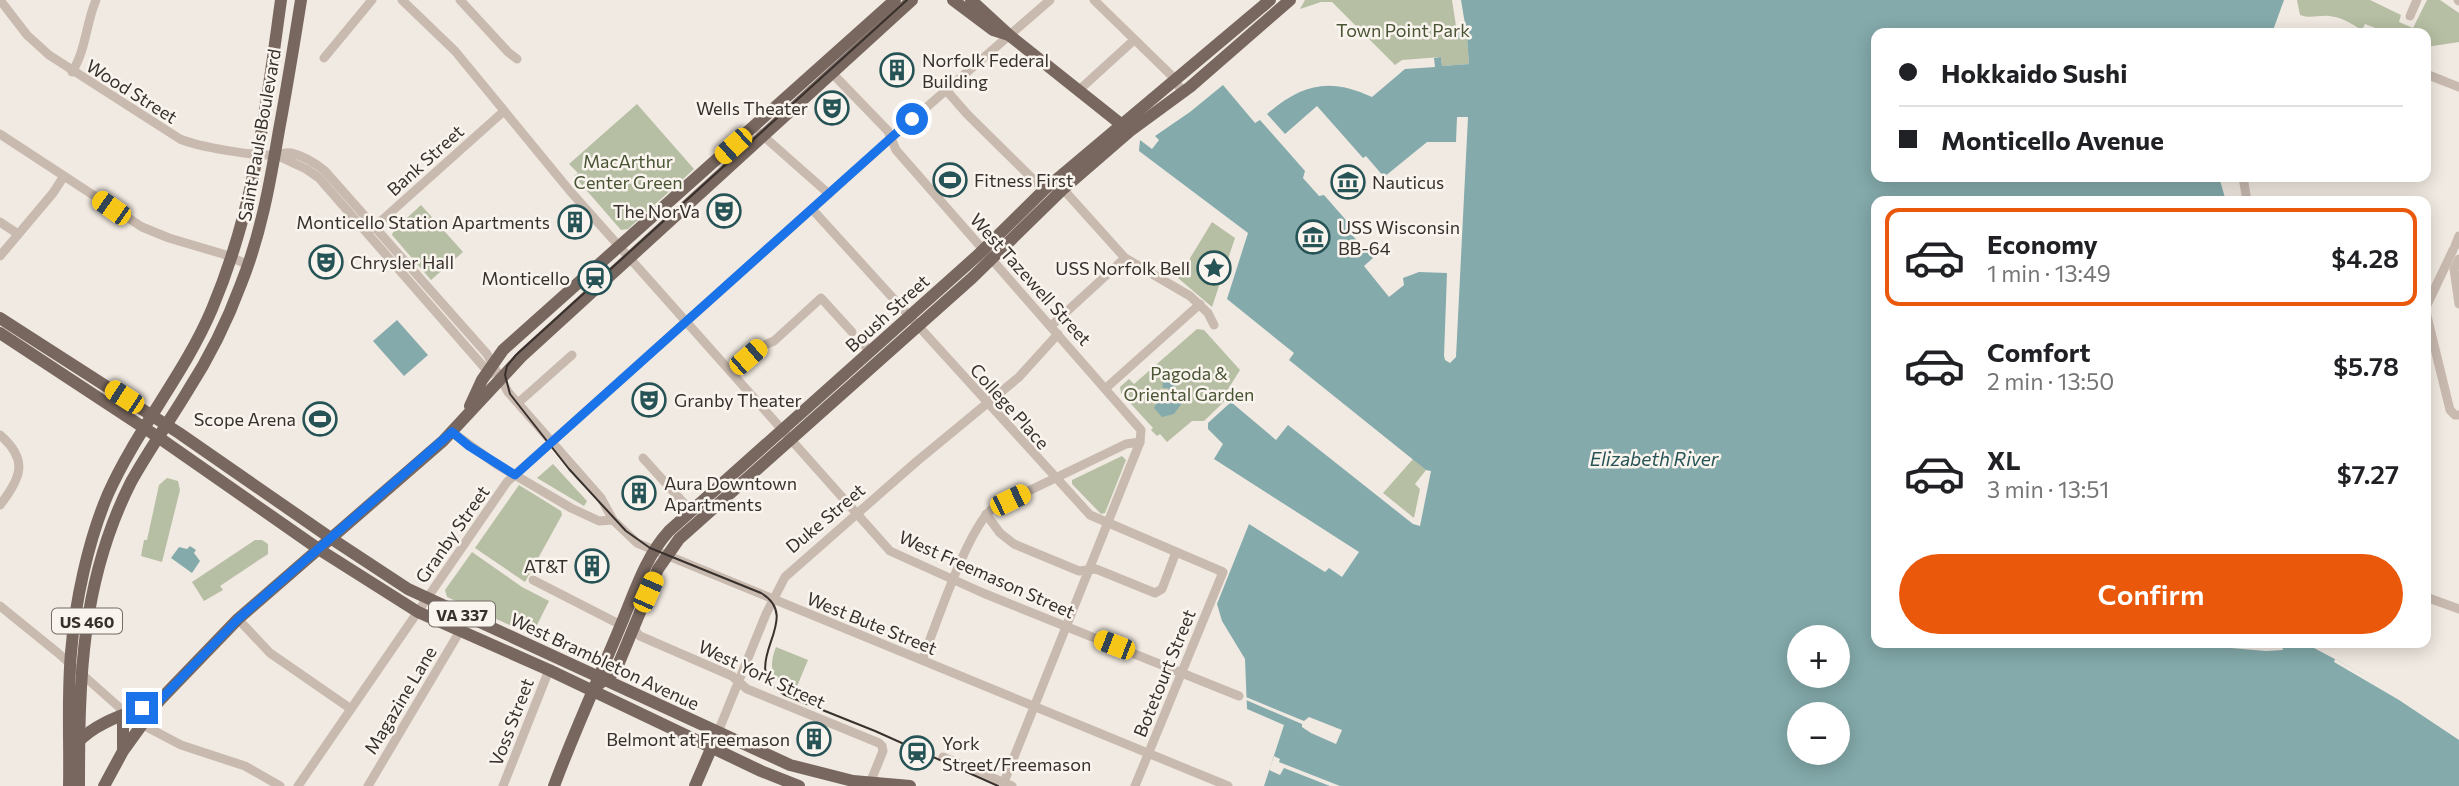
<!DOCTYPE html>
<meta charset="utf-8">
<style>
:root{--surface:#fff;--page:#f2f2f2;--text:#202124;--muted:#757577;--line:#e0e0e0;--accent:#ea580c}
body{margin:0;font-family:Commissioner,sans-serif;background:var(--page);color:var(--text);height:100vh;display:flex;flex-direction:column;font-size:26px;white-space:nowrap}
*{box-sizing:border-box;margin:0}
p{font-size:23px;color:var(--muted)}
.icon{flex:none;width:38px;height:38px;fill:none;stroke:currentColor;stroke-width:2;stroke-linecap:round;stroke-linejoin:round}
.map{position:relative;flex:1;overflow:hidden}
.details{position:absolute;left:1871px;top:196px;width:560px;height:452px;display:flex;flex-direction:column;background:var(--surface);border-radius:14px;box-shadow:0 4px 18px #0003}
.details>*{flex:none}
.top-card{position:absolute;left:1871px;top:28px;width:560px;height:154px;border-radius:14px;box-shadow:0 4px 18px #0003;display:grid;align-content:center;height:154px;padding:0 28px;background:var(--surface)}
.controls{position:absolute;left:1787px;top:625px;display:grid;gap:14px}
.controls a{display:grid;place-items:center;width:63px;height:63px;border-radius:50%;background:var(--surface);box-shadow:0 4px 18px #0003;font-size:35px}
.end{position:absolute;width:32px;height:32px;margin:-16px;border:9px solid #1a73e8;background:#fff;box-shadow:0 0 0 4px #fff}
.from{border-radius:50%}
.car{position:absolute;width:21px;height:42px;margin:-21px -10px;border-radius:9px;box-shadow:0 0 5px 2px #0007;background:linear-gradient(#f5c518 24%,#345 0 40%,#f5c518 0 76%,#345 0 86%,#f5c518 0)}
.top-card b{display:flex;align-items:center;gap:24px;height:66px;font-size:26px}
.top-card b+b{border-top:2px solid var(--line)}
.top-card i{width:18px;height:18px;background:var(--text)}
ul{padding:12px 0 0;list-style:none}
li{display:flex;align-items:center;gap:21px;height:98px;margin:0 14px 10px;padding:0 14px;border:4px solid transparent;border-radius:14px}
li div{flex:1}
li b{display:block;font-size:26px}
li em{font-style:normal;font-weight:600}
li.on{border-color:var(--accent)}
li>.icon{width:63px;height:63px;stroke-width:1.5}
.action{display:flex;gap:14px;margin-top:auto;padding:14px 28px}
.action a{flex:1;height:80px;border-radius:42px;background:var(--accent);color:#fff;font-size:28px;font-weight:600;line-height:80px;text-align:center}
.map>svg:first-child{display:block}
.green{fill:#b6bfa3}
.water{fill:#84aaab;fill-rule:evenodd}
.pier{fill:#f1eae2}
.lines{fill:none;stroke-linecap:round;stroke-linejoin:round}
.minor{stroke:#c9baaf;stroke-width:9}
.major{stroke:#78675f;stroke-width:12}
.tram{stroke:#38302c;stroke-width:2}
.route{stroke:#1a73e8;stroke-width:9}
.labels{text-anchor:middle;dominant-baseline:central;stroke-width:5;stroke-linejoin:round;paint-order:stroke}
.shield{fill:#f9f4ee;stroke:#726b66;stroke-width:2}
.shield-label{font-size:16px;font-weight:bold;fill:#38302c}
.park-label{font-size:18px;fill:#485433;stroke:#f9f4ee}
.poi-label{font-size:18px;fill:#38302c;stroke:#f9f4ee;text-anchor:start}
.street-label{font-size:18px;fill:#38302c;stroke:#f9f4ee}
.water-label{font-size:19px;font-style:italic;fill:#265356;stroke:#f9f4ee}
</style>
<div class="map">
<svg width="2459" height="786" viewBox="0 0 2459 786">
<rect width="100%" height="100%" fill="#f1eae2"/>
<g class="green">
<polygon points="1305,0 1452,0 1458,39 1467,38 1469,64 1442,66 1441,57 1402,60 1395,65 1332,2 1321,2 1300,9"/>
<path d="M2297,0H2370L2401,15L2399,22L2413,28L2427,0H2440L2459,13V42L2426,47V33H2388L2365,24L2362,30C2352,24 2342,17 2329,16C2318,15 2311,19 2300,15Z"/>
<polygon points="637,104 694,169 628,229 621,230 574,176 578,173 569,164"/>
<polygon points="421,205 463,252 431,280 392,235 394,230"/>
<polygon points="1212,222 1235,238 1212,307 1178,278"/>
<polygon points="1197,329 1204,330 1240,370 1225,394 1229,397 1204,421 1192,421 1167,442 1160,434 1157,436 1151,430 1153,428 1121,393 1120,387 1129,379 1134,384"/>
<polygon points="1122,456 1126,460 1105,513 1101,514 1072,484 1072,480"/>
<polygon points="1413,459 1426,470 1415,484 1420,489 1414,518 1383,493"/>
<polygon points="553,464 587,501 584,506 537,478"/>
<polygon points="167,478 178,481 180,490 162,562 141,556 144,540 147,540 159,485"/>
<polygon points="519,485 561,511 562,515 525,582 475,548"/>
<polygon points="255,540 262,540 268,544 268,554 220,586 223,590 204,601 192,582"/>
<polygon points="472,552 522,587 549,601 532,635 447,597 445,590"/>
<path d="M776,647L808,660L795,691C773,682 767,670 776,647Z"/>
</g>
<g class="water">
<path d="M1461,0H2284L2272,33H1876V177H2219L2226,201H1876V642H2202L2314,648L2361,673L2459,737V786H1264L1284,725L1247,709L1245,659L1222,621L1217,604L1249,524L1325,572L1329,568L1342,577L1359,552L1214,459L1223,444L1208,429V423L1231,402L1276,440L1288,425L1413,524L1420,526L1431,471L1426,470L1289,360L1294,353L1227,299L1248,233L1139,151L1140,140L1152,149L1159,140L1155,136L1190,112L1223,85L1255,123L1260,120L1305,171L1303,178L1319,196L1324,195L1352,227V235L1373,258L1364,266L1389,297L1404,285L1403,278L1419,272L1447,273L1444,356L1445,360L1450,363L1456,357L1468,117H1457L1456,142H1427L1384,177L1366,156L1363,158L1317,106L1285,134L1267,114C1302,84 1329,77 1372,97L1405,69L1435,67L1434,58L1441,57L1442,66L1469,64L1467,38L1458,39L1457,31L1466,30ZM1799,637H1838V676H1799ZM1799,714H1838V752H1799Z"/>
<polygon points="397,320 428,355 404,376 373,341"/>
<path d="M1175,375L1179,376L1181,382L1176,384L1174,389L1181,391L1178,397L1182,403L1174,414L1162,417L1154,408C1157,400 1166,400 1170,391L1168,388H1163L1162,381Z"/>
<polygon points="190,546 196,550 194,553 200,561 192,573 171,558 179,547 187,549"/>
</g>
<g class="pier">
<polygon points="2160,642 2237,642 2282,646 2283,650 2266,651"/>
<polygon points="2335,659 2412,700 2459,733 2459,740 2399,700 2334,662"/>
<polygon points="1246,697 1304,721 1309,717 1342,730 1336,744 1311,733 1302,727 1302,724 1246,700"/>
<polygon points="1274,756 1280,759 1279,762 1340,786 1330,786 1284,768 1280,775 1269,770"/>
</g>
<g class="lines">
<g class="minor">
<path d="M0,0L27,35L49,55L180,139C199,147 253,156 274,155C280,155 284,152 291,153C304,156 315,163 325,171L487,354L508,392L601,498L613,520L637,543L1228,786"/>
<polyline points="402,0 455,51 570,191 890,551 983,593 1239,696"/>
<polyline points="460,0 508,52 517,59"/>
<polyline points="1094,0 1173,77 1183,93"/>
<polyline points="2458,0 2459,1"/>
<polyline points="2410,16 2417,0"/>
<polyline points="324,58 372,0"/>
<path d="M72,72C86,50 86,23 96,0"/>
<polyline points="832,73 888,131 896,150 1141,430 1140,442 1004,782"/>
<polyline points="2426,74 2459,87"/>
<polyline points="946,90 967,114 1044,190"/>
<polyline points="1078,91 1134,40"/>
<polyline points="760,133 829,194"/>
<polyline points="0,134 142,227 169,238 223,254 249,265"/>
<polyline points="276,155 306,169 319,178 490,374"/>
<polyline points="2243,177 2247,201"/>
<polyline points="1063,189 1125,258 1190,296 1208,313 1214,325"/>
<polyline points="812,209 1090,515 1223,572 1135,786"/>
<polyline points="0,222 18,234"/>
<polyline points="372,229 504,111"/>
<polyline points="2455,246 2459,236"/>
<polyline points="0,256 53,193 64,176"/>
<polyline points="2459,259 2454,269 2459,304"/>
<polyline points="2426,307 2453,250"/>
<polyline points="2426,312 2450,410 2455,415 2459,415"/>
<polyline points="1051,326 1125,258"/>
<polyline points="862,343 870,351"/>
<polyline points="732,372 760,347 774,341 821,298 852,332"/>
<polyline points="1106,388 1200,304"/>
<polyline points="518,403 572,355"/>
<polyline points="452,432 496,464 571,508 599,521 613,520"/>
<path d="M0,435C29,460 21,478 0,505"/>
<polyline points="643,458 690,510"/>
<polyline points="986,514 1000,533 1014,544 1079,571 1096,569 1155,593 1162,589 1176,552"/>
<polyline points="533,580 621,625"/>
<polyline points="2426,597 2459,609"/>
<polyline points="0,606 58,653 120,708 123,717"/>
<polyline points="238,619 270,653 351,709"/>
<polyline points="635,625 636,632 640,636 732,676 747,689 879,743 882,746 883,751 870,783"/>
<path d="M922,660C936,626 967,529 993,508L1126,444L1140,442"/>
<polyline points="143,725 181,745 245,766 280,786"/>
<polyline points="718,732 766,614 785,577 916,462 1019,377 1058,334"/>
<polyline points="943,757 1012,786"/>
<polyline points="298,786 507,482 890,139 1050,0"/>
<polyline points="368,786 460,631"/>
<polyline points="503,786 549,670"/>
</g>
<g class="major">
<polyline points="953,0 993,30 1009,35"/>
<polyline points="971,0 1009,35 1127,129"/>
<polyline points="0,318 179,433 332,539 408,589 790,765 853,781 910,786"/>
<polyline points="0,333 158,437 320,550 418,612 549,670 761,771 799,786"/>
<polyline points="470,406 482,380 503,350 895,0"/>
<polyline points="599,684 616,670 658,569 679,539 972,278 1063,189 1130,131 1190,87 1290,0"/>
<path d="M77,743C98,720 131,713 159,701"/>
<polyline points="123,750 123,717"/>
<path d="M69,786C70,742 67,697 71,653C75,602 88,541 108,494C137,429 184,375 212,309C255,207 266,108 281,0"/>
<path d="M79,786C79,678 81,581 131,482C148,451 169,422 187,392C209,358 227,322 241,284C261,234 270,183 279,130C287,87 294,44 301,0"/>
<polyline points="104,786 123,751 159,701 238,619 443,441 522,356 912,0"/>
<path d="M554,786C574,732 598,680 620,627C634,594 645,557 669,531L978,255L1044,190L1270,0"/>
<polyline points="695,786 714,742"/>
</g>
<path class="tram" d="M907,0L516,355L507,366L505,375L510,394L569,469L626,531L650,548L761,593C807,620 732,666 785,695L875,731L998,786"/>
</g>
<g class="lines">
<polyline class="route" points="142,708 159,701 238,619 452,432 469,446 515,475 912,119"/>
</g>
<defs>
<symbol id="building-ring" viewBox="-11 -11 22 22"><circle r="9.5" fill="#f9f4ee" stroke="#265356" stroke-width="1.5"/><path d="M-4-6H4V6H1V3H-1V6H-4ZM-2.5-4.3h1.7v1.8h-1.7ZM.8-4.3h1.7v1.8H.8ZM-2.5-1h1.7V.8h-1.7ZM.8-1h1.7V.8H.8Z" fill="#265356"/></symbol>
<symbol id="theatre-ring" viewBox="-11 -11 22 22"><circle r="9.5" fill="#f9f4ee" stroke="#265356" stroke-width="1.5"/><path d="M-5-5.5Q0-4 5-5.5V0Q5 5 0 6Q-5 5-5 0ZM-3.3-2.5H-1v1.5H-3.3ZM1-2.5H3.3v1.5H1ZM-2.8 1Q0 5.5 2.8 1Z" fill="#265356"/></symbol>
<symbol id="stadium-ring" viewBox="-11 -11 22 22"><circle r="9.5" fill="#f9f4ee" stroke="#265356" stroke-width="1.5"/><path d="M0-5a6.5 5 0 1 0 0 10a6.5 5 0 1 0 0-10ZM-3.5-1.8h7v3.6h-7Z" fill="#265356"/></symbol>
<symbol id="museum-ring" viewBox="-11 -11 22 22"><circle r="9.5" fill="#f9f4ee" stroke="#265356" stroke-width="1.5"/><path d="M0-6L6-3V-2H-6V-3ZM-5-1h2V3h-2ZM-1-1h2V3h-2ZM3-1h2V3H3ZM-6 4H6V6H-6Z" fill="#265356"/></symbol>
<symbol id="sight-ring" viewBox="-11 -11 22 22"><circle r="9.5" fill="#f9f4ee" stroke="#265356" stroke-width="1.5"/><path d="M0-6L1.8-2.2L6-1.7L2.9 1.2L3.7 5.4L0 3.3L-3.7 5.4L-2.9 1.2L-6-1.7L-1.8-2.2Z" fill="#265356"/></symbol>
<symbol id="station-ring" viewBox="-11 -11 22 22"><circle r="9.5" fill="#f9f4ee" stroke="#265356" stroke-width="1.5"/><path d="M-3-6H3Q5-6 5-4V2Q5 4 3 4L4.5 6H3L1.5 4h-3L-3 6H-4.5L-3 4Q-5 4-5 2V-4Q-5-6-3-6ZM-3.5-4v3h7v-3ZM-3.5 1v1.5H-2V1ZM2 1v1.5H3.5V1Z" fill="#265356"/></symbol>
</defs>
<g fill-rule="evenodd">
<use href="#building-ring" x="878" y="51" width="38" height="38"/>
<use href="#theatre-ring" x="813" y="89" width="38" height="38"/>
<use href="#stadium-ring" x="931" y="161" width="38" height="38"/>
<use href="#museum-ring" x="1329" y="163" width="38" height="38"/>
<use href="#theatre-ring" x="705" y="192" width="38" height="38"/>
<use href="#building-ring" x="556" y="203" width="38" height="38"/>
<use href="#museum-ring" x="1294" y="218" width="38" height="38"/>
<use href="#theatre-ring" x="307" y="243" width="38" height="38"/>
<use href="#sight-ring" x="1195" y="249" width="38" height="38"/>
<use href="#station-ring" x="576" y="259" width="38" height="38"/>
<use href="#theatre-ring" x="630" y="381" width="38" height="38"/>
<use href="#stadium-ring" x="301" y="400" width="38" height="38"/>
<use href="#building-ring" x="620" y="474" width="38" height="38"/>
<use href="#building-ring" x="573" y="547" width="38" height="38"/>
<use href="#building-ring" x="795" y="720" width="38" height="38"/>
<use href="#station-ring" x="898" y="734" width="38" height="38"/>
</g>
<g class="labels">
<g class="shield">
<rect x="429" y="601.5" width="66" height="25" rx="5"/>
<rect x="52" y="608.5" width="70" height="25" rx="5"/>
</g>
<g class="shield-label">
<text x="462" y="614">VA 337</text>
<text x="87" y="621">US 460</text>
</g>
<g class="park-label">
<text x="1403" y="30">Town Point Park</text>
<text x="628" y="161">MacArthur<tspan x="628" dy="21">Center Green</tspan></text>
<text x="1189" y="373">Pagoda &amp;<tspan x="1189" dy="21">Oriental Garden</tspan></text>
</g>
<g class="poi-label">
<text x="922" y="60">Norfolk Federal<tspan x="922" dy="21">Building</tspan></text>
<text x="808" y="108" text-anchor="end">Wells Theater</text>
<text x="974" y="180">Fitness First</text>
<text x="1372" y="182">Nauticus</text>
<text x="700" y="211" text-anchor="end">The NorVa</text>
<text x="550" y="222" text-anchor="end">Monticello Station Apartments</text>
<text x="1338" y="227">USS Wisconsin<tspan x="1338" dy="21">BB-64</tspan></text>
<text x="350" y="262">Chrysler Hall</text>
<text x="1190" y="268" text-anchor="end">USS Norfolk Bell</text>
<text x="570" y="278" text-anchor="end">Monticello</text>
<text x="674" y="400">Granby Theater</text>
<text x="296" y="419" text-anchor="end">Scope Arena</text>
<text x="664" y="483">Aura Downtown<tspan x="664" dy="21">Apartments</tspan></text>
<text x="568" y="566" text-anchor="end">AT&amp;T</text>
<text x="790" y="739" text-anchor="end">Belmont at Freemason</text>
<text x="942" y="743">York<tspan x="942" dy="21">Street/Freemason</tspan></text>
</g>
<g class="street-label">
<text transform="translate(132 91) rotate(32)">Wood Street</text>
<text transform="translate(259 135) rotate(-80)">Saint Pauls Boulevard</text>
<text transform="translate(425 160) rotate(-42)">Bank Street</text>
<text transform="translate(1031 279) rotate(48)">West Tazewell Street</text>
<text transform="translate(887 313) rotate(-42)">Boush Street</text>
<text transform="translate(1010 406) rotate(48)">College Place</text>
<text transform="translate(825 518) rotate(-40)">Duke Street</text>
<text transform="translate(452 534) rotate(-55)">Granby Street</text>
<text transform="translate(987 574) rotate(24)">West Freemason Street</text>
<text transform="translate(872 623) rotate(22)">West Bute Street</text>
<text transform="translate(605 661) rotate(25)">West Brambleton Avenue</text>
<text transform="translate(1164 673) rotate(-68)">Botetourt Street</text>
<text transform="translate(762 674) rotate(25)">West York Street</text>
<text transform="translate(400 700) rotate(-59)">Magazine Lane</text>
<text transform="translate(511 722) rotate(-69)">Voss Street</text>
</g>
<g class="water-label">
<text x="1654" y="458">Elizabeth River</text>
</g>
</g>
</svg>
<div class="controls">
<a>+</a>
<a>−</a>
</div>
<i class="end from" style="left:912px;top:119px"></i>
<i class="end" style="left:142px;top:708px"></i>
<i class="car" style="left:733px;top:146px;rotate:228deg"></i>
<i class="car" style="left:111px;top:208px;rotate:305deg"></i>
<i class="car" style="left:748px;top:357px;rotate:49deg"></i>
<i class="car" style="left:124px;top:397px;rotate:303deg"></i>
<i class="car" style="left:1010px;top:500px;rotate:64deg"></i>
<i class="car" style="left:648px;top:592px;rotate:24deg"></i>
<i class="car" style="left:1114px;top:645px;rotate:291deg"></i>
<div class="top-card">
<b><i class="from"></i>Hokkaido Sushi</b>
<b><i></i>Monticello Avenue</b>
</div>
<section class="details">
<ul>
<li class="on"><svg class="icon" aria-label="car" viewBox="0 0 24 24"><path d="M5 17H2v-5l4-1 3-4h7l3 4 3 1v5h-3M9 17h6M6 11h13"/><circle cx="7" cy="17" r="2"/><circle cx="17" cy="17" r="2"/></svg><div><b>Economy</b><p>1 min · 13:49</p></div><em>$4.28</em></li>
<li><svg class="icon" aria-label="car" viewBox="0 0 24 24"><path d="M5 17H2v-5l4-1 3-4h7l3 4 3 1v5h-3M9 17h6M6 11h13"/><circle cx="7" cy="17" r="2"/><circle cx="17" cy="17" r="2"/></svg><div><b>Comfort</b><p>2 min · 13:50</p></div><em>$5.78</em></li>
<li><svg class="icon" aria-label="car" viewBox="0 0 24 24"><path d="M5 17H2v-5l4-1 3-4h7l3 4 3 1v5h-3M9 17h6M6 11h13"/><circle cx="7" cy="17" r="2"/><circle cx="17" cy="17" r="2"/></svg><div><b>XL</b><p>3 min · 13:51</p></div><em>$7.27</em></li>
</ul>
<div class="action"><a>Confirm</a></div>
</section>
</div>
